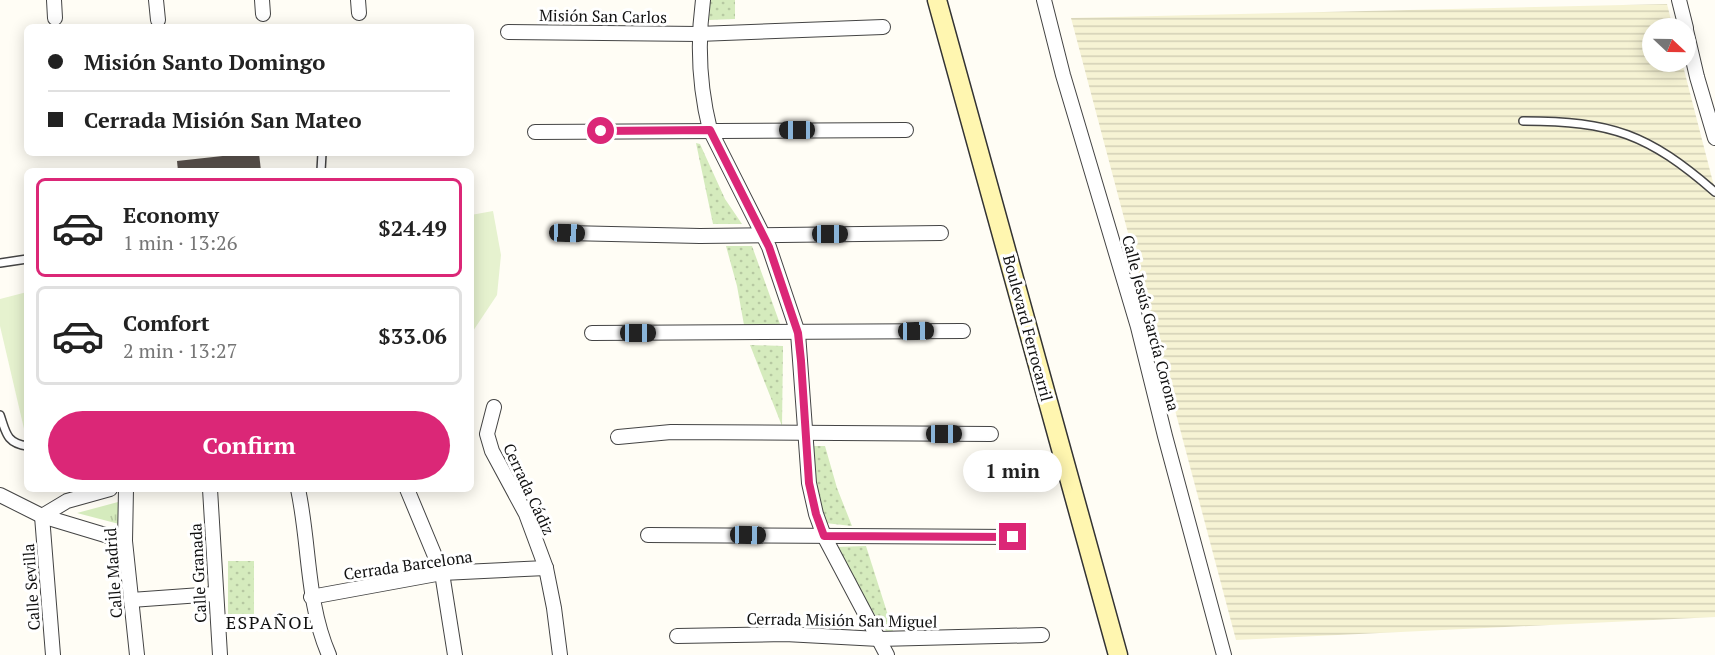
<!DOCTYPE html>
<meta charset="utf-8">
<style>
:root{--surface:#fff;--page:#f6f6f6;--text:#222;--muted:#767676;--line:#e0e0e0;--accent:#db2777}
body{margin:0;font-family:"PT Serif",serif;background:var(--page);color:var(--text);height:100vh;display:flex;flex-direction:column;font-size:22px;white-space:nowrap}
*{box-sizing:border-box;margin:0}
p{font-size:20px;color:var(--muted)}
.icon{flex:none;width:33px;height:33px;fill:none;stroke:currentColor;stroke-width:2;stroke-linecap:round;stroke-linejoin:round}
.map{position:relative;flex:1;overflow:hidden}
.side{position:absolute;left:24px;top:168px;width:450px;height:324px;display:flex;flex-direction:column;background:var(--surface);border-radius:9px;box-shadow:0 3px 15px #0003}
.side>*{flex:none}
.banner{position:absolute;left:24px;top:24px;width:450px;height:132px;border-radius:9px;box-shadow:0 3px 15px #0003;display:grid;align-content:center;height:132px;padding:0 24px;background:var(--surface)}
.needle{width:39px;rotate:112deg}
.controls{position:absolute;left:1642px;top:18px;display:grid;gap:12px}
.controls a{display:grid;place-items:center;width:54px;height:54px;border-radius:50%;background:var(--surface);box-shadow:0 3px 15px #0003;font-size:30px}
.end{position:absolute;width:27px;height:27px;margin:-14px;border:8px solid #db2777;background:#fff;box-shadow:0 0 0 3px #fff}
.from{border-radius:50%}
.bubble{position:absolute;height:42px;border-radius:21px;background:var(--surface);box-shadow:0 3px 15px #0003;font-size:20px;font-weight:800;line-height:42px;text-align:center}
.car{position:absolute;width:18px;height:36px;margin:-18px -9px;border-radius:8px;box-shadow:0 0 4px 2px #0007;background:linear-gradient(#222 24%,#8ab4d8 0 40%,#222 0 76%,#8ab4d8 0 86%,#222 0)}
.banner b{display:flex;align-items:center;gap:21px;height:57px;font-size:22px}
.banner b+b{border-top:2px solid var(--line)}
.banner i{width:15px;height:15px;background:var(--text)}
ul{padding:10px 0 0;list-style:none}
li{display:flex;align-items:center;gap:18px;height:99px;margin:0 12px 9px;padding:0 12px;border:3px solid var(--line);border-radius:9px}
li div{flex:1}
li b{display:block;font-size:22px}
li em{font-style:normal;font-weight:800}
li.active{border-color:var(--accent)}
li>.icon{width:54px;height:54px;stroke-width:1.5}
.button{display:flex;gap:12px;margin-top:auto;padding:12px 24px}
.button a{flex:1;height:69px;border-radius:36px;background:var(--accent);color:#fff;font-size:24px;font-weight:800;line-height:69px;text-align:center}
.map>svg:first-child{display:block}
.farmland{fill:url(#farmland-rules)}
.grass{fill:url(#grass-tufts)}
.park{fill:url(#park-dots)}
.pitch{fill:#e6f2cf}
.building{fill:#5a524d}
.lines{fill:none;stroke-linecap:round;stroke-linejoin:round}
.lane-casing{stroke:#444;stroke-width:10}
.street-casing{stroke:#444;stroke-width:16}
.secondary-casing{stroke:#333;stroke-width:21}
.lane{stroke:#fff;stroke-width:7}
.street{stroke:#fff;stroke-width:14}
.secondary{stroke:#fff6b0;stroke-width:18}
.route{stroke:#db2777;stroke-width:8}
.labels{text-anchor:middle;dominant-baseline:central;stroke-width:6;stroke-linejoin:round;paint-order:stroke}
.street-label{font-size:16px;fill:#111;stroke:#fff}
.neighbourhood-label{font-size:18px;letter-spacing:1.5px;fill:#111;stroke:#fff}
</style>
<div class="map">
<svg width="1715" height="655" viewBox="0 0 1715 655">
<defs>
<pattern id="farmland-rules" width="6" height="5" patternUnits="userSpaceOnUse" patternTransform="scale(1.5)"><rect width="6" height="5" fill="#f6f3d4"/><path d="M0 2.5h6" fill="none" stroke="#d2cfb5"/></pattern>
<pattern id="grass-tufts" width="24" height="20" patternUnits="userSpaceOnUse" patternTransform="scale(1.5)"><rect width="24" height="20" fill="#d5ebbd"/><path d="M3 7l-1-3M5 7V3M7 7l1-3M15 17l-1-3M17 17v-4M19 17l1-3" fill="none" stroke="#b6c8a1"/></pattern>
<pattern id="park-dots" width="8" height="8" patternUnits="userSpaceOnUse" patternTransform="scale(1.5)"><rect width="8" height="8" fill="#d5ebbd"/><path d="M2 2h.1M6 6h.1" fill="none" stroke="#b6c8a1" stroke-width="1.8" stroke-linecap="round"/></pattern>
</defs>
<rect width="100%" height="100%" fill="#fffdf5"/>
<polygon class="farmland" points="1667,4 1673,28 1653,28 1653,62 1682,62 1715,190 1715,617 1236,640 1071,18"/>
<polygon class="grass" points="118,502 119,524 77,513"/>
<g class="park">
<polygon points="710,0 735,0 735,19 709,20"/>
<polygon points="696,143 700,144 725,199 742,224 713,224"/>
<polygon points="726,246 752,246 780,324 744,325 737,286"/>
<polygon points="750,345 783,346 782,426"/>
<polygon points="814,446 825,446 837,488 852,526 825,523 815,488"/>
<polygon points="866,546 893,631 886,631 857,588 836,547"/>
<rect x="228" y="561" width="26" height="53"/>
</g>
<g class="pitch">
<polygon points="493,211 501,255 497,295 471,334 471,215"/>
<polygon points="27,292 27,433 25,433 0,326 0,299"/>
</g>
<polygon class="building" points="250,153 259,153 261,171 178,171 177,161"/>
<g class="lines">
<defs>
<g id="lane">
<path d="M1523,121C1612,121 1648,134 1715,192"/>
<polyline points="321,171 322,153"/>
<polyline points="0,263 27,259"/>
<path d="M0,415C6,432 6,443 27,446"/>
</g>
<g id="street">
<polyline points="54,0 55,18"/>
<polyline points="156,0 158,20"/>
<polyline points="262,0 263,14"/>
<polyline points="358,0 359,13"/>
<path d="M703,0C697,45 699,86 710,130L769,247L798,333L809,483L816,514L824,536L887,655"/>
<polyline points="1044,0 1063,75 1138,327 1165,436 1224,655"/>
<polyline points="1679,0 1686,28"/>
<polyline points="1686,30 1697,77 1715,138"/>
<polyline points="508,32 698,34 883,27"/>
<polyline points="535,132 906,130"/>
<polyline points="567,233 700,236 941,233"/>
<polyline points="592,333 963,331"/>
<polyline points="494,407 487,434 492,451 526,514 546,568 554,608 560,655"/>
<polyline points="618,437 671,432 991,434"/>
<polyline points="126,489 125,541 137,655"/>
<polyline points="210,489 220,655"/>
<path d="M298,489C310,545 306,602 329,655"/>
<polyline points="407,489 442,573 455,655"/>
<polyline points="0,495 42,516 125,541"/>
<polyline points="648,535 1013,537"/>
<polyline points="311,597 442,573 546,568"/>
<polyline points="131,600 215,594"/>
<polyline points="677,636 785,634 879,639 1042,635"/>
<polyline points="53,655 42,516 67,501 110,489"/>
</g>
<polyline id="secondary" points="937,0 1118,655"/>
</defs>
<use href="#lane" class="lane-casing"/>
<use href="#street" class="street-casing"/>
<use href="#secondary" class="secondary-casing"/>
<use href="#lane" class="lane"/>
<use href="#street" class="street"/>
<use href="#secondary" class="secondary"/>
</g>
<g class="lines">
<polyline class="route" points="601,131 710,130 769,247 798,333 801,361 809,483 816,514 824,536 1013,537"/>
</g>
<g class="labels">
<g class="street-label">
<text transform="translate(603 16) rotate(1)">Misión San Carlos</text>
<text transform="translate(1151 323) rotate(75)">Calle Jesús García Corona</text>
<text transform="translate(1028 328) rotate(75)">Boulevard Ferrocarril</text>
<text transform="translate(529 489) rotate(65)">Cerrada Cádiz</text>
<text transform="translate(408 565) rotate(-8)">Cerrada Barcelona</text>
<text transform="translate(113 573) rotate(-94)">Calle Madrid</text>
<text transform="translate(198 573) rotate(-93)">Calle Granada</text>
<text transform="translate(31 587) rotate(-94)">Calle Sevilla</text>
<text transform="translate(842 620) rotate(1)">Cerrada Misión San Miguel</text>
</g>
<g class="neighbourhood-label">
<text x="270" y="622">ESPAÑOL</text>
</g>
</g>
</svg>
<div class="controls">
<a><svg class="needle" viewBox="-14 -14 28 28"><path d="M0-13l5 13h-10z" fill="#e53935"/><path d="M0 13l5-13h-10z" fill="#767676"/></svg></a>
</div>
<i class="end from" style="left:601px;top:131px"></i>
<i class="end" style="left:1013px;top:537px"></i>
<div class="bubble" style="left:963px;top:450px;width:99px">1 min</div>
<i class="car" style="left:797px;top:130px;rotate:270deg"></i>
<i class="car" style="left:567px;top:233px;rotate:92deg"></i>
<i class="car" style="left:830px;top:234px;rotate:90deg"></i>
<i class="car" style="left:916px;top:331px;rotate:89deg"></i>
<i class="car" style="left:638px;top:333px;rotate:90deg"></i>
<i class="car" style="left:944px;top:434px;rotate:90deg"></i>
<i class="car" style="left:748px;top:535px;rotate:91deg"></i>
<div class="banner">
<b><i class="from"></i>Misión Santo Domingo</b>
<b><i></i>Cerrada Misión San Mateo</b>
</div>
<section class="side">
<ul>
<li class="active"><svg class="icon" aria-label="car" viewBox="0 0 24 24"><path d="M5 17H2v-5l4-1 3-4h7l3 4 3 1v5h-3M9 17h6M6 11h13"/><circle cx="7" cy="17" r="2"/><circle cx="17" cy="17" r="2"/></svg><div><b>Economy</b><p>1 min · 13:26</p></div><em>$24.49</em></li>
<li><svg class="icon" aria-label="car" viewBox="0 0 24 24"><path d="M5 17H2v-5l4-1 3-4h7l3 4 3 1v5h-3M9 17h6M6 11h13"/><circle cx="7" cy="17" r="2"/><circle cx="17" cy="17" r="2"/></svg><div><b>Comfort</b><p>2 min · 13:27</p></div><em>$33.06</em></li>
</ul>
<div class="button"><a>Confirm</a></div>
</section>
</div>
